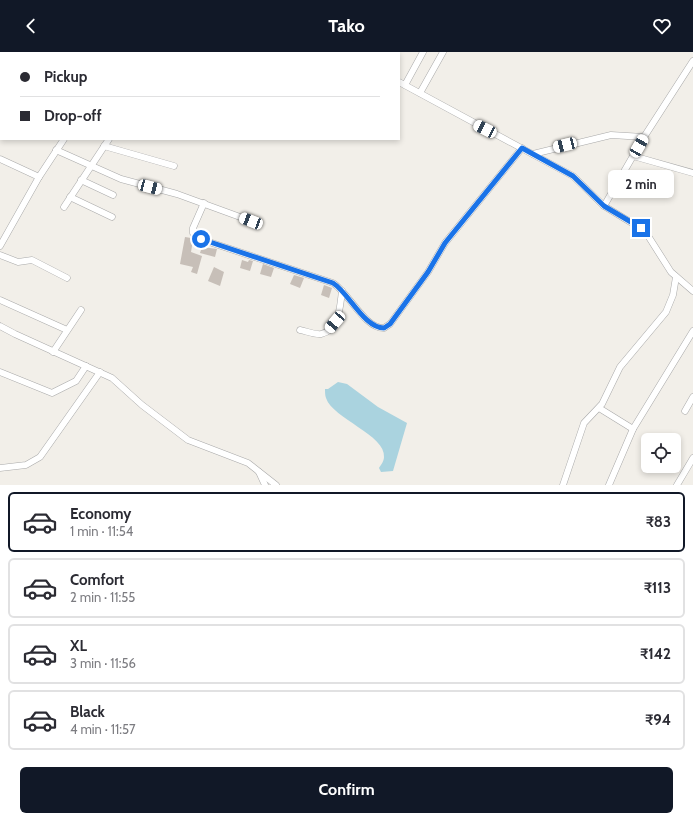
<!DOCTYPE html>
<meta charset="utf-8">
<style>
:root{--surface:#fff;--page:#f2f2f3;--text:#2b2b33;--muted:#7c7c81;--line:#e1e1e2;--accent:#111827}
body{margin:0;font-family:Cabin,sans-serif;background:var(--page);color:var(--text);height:100vh;display:flex;flex-direction:column;font-size:15px;white-space:nowrap}
*{box-sizing:border-box;margin:0}
p{font-size:13px;color:var(--muted)}
.icon{flex:none;width:22px;height:22px;fill:none;stroke:currentColor;stroke-width:2;stroke-linecap:round;stroke-linejoin:round}
.map{position:relative;height:433px;overflow:hidden}
.details{display:flex;flex-direction:column;background:var(--surface);flex:1}
.details>*{flex:none}
.top-card{position:absolute;left:0px;top:0px;width:400px;height:88px;box-shadow:0 2px 6px #0003;display:grid;align-content:center;height:88px;padding:0 20px;background:var(--surface)}
.buttons{position:absolute;left:641px;top:381px;display:grid;gap:8px}
.buttons a{display:grid;place-items:center;width:40px;height:40px;border-radius:6px;background:var(--surface);box-shadow:0 2px 6px #0003;font-size:20px}
.end{position:absolute;width:18px;height:18px;margin:-9px;border:5px solid #1a73e8;background:#fff;box-shadow:0 0 0 2px #fff}
.from{border-radius:50%}
.bubble{position:absolute;height:28px;border-radius:6px;background:var(--surface);box-shadow:0 2px 6px #0003;font-size:13px;font-weight:700;line-height:28px;text-align:center}
.car{position:absolute;width:12px;height:24px;margin:-12px -6px;border-radius:5px;box-shadow:0 0 3px 1px #0007;background:linear-gradient(#fff 24%,#345 0 40%,#fff 0 76%,#345 0 86%,#fff 0)}
.top-card b{display:flex;align-items:center;gap:14px;height:38px;font-size:15px}
.top-card b+b{border-top:1px solid var(--line)}
.top-card i{width:10px;height:10px;background:var(--text)}
ul{padding:7px 0 0;list-style:none}
li{display:flex;align-items:center;gap:12px;height:60px;margin:0 8px 6px;padding:0 12px;border:2px solid var(--line);border-radius:6px}
li div{flex:1}
li b{display:block;font-size:15px}
li em{font-style:normal;font-weight:700}
li.on{border-color:var(--accent)}
li>.icon{width:36px;height:36px;stroke-width:1.5}
.primary-button{display:flex;gap:8px;margin-top:auto;padding:8px 20px}
.primary-button a{flex:1;height:46px;border-radius:6px;background:var(--accent);color:#fff;font-size:16px;font-weight:700;line-height:46px;text-align:center}
header{display:flex;justify-content:space-between;align-items:center;height:52px;padding:0 20px;background:var(--accent);color:#fff;font-size:18px;font-weight:700}
.map>svg:first-child{display:block}
.water{fill:#aad3df}
.building{fill:#c7bfb8}
.lines{fill:none;stroke-linecap:round;stroke-linejoin:round}
.minor-casing{stroke:#a9a9a9;stroke-width:7}
.minor{stroke:#fff;stroke-width:6}
.route{stroke:#1a73e8;stroke-width:5}
</style>
<header><svg class="icon" aria-label="back" viewBox="0 0 24 24"><path d="M15 5l-7 7 7 7"/></svg>Tako<svg class="icon" aria-label="heart" viewBox="0 0 24 24"><path d="M12 20l-8-8c-3-5 5-10 8-4 3-6 11-1 8 4z"/></svg></header>
<div class="map">
<svg width="693" height="433" viewBox="0 0 693 433">
<rect width="100%" height="100%" fill="#f2efe9"/>
<path class="water" d="M338,330L347,332L378,355L407,371L393,419L381,420L379,416C381,413 384,409 384,405C386,383 333,367 326,346C325,344 325,339 325,337H328Z"/>
<g class="building">
<polygon points="185,185 191,186 193,188 191,200 202,204 197,222 191,220 193,215 180,212"/>
<polygon points="202,195 217,197 215,205 200,201"/>
<polygon points="242,208 248,210 249,208 253,209 250,219 240,216"/>
<polygon points="263,212 274,216 271,225 260,222"/>
<polygon points="214,215 224,220 220,234 208,229"/>
<polygon points="294,223 304,226 300,236 290,232"/>
<polygon points="324,233 332,236 329,246 321,243"/>
</g>
<g class="lines">
<defs>
<g id="minor">
<polyline points="83,0 93,0"/>
<polyline points="345,0 347,1"/>
<polyline points="114,1 115,0"/>
<polyline points="352,1 353,0"/>
<polyline points="399,30 573,124 604,154 645,179 671,220 693,239"/>
<polyline points="405,33 423,0"/>
<polyline points="420,41 443,0"/>
<polyline points="104,94 174,114"/>
<polyline points="56,98 121,127 177,142 251,169"/>
<polyline points="533,102 611,83 644,85"/>
<polyline points="633,104 693,121"/>
<polyline points="0,107 39,125"/>
<polyline points="81,128 113,143"/>
<polyline points="70,145 112,165"/>
<path d="M204,151L193,176V181L197,186L333,231C349,241 365,277 384,276L390,272L428,220L445,191L522,96"/>
<polyline points="604,154 644,85 693,9"/>
<polyline points="64,155 109,87"/>
<polyline points="0,194 39,125 64,87"/>
<polyline points="0,203 18,210 32,208 67,226"/>
<polyline points="0,248 67,278"/>
<polyline points="0,274 15,282 112,326 142,353 188,388 248,411 276,433"/>
<path d="M300,278C306,279 315,283 321,282C340,278 340,253 342,239"/>
<polyline points="53,300 81,258"/>
<polyline points="0,320 52,341 76,329 86,314"/>
<polyline points="599,356 633,377"/>
<polyline points="685,359 693,345"/>
<polyline points="0,416 26,413 40,405 100,320"/>
<polyline points="259,420 265,433"/>
<polyline points="563,433 584,371 602,352 620,315 666,260 673,243 676,225"/>
<polyline points="609,433 633,377 693,279"/>
<polyline points="677,433 693,406"/>
</g>
</defs>
<use href="#minor" class="minor-casing"/>
<use href="#minor" class="minor"/>
</g>
<g class="lines">
<path class="route" d="M201,187L333,231C349,241 364,276 384,276L390,272L428,220L445,191L522,96L573,124L604,154L641,176"/>
</g>
</svg>
<div class="buttons">
<a><svg class="icon" aria-label="locate" viewBox="0 0 24 24"><circle cx="12" cy="12" r="6"/><path d="M12 2v4M12 18v4M2 12h4M18 12h4"/></svg></a>
</div>
<i class="end from" style="left:201px;top:187px"></i>
<i class="end" style="left:641px;top:176px"></i>
<div class="bubble" style="left:608px;top:118px;width:66px">2 min</div>
<i class="car" style="left:485px;top:77px;rotate:297deg"></i>
<i class="car" style="left:565px;top:93px;rotate:256deg"></i>
<i class="car" style="left:639px;top:94px;rotate:30deg"></i>
<i class="car" style="left:150px;top:135px;rotate:105deg"></i>
<i class="car" style="left:251px;top:169px;rotate:291deg"></i>
<i class="car" style="left:335px;top:270px;rotate:220deg"></i>
<div class="top-card">
<b><i class="from"></i>Pickup</b>
<b><i></i>Drop-off</b>
</div>
</div>
<section class="details">
<ul>
<li class="on"><svg class="icon" aria-label="car" viewBox="0 0 24 24"><path d="M5 17H2v-5l4-1 3-4h7l3 4 3 1v5h-3M9 17h6M6 11h13"/><circle cx="7" cy="17" r="2"/><circle cx="17" cy="17" r="2"/></svg><div><b>Economy</b><p>1 min · 11:54</p></div><em>₹83</em></li>
<li><svg class="icon" aria-label="car" viewBox="0 0 24 24"><path d="M5 17H2v-5l4-1 3-4h7l3 4 3 1v5h-3M9 17h6M6 11h13"/><circle cx="7" cy="17" r="2"/><circle cx="17" cy="17" r="2"/></svg><div><b>Comfort</b><p>2 min · 11:55</p></div><em>₹113</em></li>
<li><svg class="icon" aria-label="car" viewBox="0 0 24 24"><path d="M5 17H2v-5l4-1 3-4h7l3 4 3 1v5h-3M9 17h6M6 11h13"/><circle cx="7" cy="17" r="2"/><circle cx="17" cy="17" r="2"/></svg><div><b>XL</b><p>3 min · 11:56</p></div><em>₹142</em></li>
<li><svg class="icon" aria-label="car" viewBox="0 0 24 24"><path d="M5 17H2v-5l4-1 3-4h7l3 4 3 1v5h-3M9 17h6M6 11h13"/><circle cx="7" cy="17" r="2"/><circle cx="17" cy="17" r="2"/></svg><div><b>Black</b><p>4 min · 11:57</p></div><em>₹94</em></li>
</ul>
<div class="primary-button"><a>Confirm</a></div>
</section>
